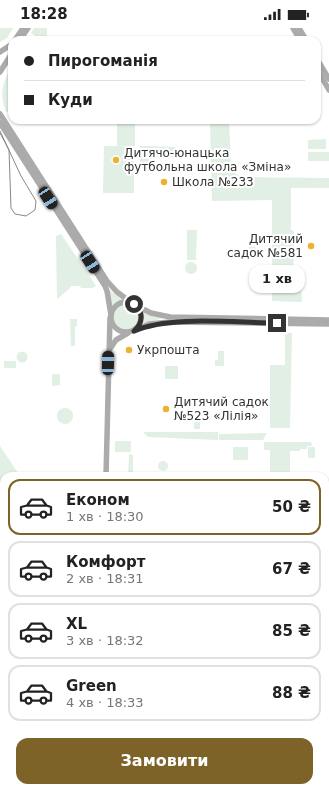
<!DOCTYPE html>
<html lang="uk">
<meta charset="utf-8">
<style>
:root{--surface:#fff;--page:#f6f6f6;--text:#222;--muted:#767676;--line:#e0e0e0;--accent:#7e6329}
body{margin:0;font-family:"DejaVu Sans",sans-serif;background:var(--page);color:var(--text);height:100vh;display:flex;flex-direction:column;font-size:15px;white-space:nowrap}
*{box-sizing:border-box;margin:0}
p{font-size:13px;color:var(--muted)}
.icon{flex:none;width:22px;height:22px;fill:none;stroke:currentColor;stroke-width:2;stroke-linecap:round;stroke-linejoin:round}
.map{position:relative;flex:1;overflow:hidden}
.side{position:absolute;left:0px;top:444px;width:329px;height:320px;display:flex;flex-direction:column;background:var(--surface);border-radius:12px 12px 0 0;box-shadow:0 1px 3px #0004}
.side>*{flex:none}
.hud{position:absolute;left:8px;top:8px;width:313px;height:88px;border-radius:12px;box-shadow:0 1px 3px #0004;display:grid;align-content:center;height:88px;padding:0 16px;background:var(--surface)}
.end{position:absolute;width:18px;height:18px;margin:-9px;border:5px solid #333;background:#fff;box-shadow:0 0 0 2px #fff}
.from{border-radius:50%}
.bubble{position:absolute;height:28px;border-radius:12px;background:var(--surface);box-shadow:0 1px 3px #0004;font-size:13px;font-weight:700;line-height:28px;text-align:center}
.car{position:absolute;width:12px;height:24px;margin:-12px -6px;border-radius:5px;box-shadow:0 0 3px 1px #0007;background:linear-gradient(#222 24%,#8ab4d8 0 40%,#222 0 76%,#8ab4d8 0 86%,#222 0)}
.hud b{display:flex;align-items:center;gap:14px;height:38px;font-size:15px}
.hud b+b{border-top:1px solid var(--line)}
.hud i{width:10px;height:10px;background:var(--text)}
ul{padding:7px 0 0;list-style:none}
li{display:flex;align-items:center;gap:12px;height:56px;margin:0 8px 6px;padding:0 8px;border:2px solid var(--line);border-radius:12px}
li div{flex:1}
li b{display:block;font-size:15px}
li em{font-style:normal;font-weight:700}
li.active{border-color:var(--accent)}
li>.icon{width:36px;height:36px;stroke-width:1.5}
.button{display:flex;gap:8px;margin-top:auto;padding:8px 16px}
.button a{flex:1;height:46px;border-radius:12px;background:var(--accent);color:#fff;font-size:16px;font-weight:700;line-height:46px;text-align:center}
.status{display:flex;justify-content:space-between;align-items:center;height:28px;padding:0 20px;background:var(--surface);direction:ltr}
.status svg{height:11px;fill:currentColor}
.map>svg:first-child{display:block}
.green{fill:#e1efe4}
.water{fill:#d2cdef}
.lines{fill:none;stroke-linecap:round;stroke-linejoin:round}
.canal{stroke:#d2cdef;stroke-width:3}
.minor{stroke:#d0d0d0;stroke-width:4}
.major{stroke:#ababab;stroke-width:5.5}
.tram{stroke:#888;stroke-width:1}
.route{stroke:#333;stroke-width:5}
.poi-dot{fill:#eeb231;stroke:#fff;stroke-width:1.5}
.labels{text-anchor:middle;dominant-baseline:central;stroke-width:4;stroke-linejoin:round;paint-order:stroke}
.poi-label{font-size:12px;fill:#333;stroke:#fff;text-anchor:start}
</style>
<div class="status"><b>18:28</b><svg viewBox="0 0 49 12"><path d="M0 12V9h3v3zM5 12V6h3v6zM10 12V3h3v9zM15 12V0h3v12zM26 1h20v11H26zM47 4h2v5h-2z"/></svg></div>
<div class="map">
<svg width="329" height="764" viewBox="0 0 329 764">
<rect width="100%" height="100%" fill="#fff"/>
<g class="green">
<polygon points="0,0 13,0 7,10 0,14"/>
<polygon points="34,0 47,0 47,12 41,12 31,5"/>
<path d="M9,43H12V84H6C0,68 1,59 9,43Z"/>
<polygon points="117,92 135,92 135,118 119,118 134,119 134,165 103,165 104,118 117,118"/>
<polygon points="210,92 229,92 231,143 241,149 329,150 329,160 291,160 291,202 294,203 293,255 301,254 302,274 272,273 272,172 212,173"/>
<polygon points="326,111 326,121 308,121 308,112"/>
<rect x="140" y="118" width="9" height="17"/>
<polygon points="149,118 175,119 175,129 149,129"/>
<rect x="308" y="124" width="21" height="9"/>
<polygon points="187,202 197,202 196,232 187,232"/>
<polygon points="61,206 96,258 92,260 81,260 80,258 71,258 70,260 57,271 56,208"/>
<circle cx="252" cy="224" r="5.5"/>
<circle cx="191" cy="240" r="6"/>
<polygon points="108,261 123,272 111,279"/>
<circle cx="126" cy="289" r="13"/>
<polygon points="143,283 163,290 142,296 144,289"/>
<polygon points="70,291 77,291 77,298 75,298 75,318 71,318"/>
<polygon points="285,305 292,305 290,400 270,400 270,337 285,337"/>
<polygon points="218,323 224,323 224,338 215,338 215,332 218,332"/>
<circle cx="22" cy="329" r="5.5"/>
<rect x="4" y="333" width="12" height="7"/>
<rect x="165" y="338" width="13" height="13"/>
<polygon points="52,346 60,346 60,357 52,358"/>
<circle cx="65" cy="388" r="8"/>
<rect x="194" y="390" width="6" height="11"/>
<polygon points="143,404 218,404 218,412 148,409"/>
<polygon points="267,405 263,412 219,412 219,406"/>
<rect x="115" y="413" width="16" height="11"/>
<polygon points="264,414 311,414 312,418 307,418 307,421 300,421 300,423 290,423 290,448 270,448 270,422 264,422"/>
<polygon points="0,418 20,448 4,448 4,461 0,459"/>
<rect x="233" y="419" width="15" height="13"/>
<rect x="308" y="419" width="7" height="11"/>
<polygon points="129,426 133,427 133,448 128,448"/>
<circle cx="163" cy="438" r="5"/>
<polygon points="329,520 329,541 325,544 325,521"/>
<polygon points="4,538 4,617 0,617 0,540"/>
<polygon points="325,605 329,606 329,640 325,640"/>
<rect x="325" y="662" width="4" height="25"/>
<polygon points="130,760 167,760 170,764 133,764"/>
<polygon points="287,760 310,760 307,763 291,763"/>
</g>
<g class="water">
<polygon points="0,459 4,461 4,538 0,540"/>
<polygon points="329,541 329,606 325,605 325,544"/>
</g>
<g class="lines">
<polyline class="canal" points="157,760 161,764"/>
<g class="minor">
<polyline points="325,516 329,515"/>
<polyline points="0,739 4,743"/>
<polyline points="20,760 24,764"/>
<polyline points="284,760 284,764"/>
</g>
<g class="major">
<polyline points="293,0 300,12"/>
<polyline points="299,0 306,12"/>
<polyline points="15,12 23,0"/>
<polyline points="20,12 28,0"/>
<polyline points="0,24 12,16"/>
<polyline points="317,31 329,51"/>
<polyline points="317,41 329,62"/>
<polyline points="0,44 12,25"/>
<polyline points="0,86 107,253 117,264 132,275"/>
<polyline points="0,95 105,258 107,263 111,287"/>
<circle cx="126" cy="289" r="15"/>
<polyline points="137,278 151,285 170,289 329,292"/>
<polyline points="134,303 149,296 170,294 329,296"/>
<polyline points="110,321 116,312 128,305"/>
<polyline points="106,448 110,290"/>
<polyline points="0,627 4,628"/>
<polyline points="0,633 4,633"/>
<polyline points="0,638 4,640"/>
<polyline points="325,647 329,647"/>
<polyline points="325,654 329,654"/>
<polyline points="0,684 4,682"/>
<polyline points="0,694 4,693"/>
</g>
<polyline class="tram" points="0,103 21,148 36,173 35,182 26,188 15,186 11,180 9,122 0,105"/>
</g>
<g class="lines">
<path class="route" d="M134,276C144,284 143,295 134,303C171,287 236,295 277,295"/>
</g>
<g class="poi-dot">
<circle cx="116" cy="132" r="4"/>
<circle cx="164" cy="154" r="4"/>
<circle cx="311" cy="218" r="4"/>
<circle cx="129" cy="322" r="4"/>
<circle cx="166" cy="381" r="4"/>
</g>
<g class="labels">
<g class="poi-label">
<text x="124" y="125">Дитячо-юнацька<tspan x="124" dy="14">футбольна школа «Зміна»</tspan></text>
<text x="172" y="154">Школа №233</text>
<text x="303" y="211" text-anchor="end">Дитячий<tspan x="303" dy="14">садок №581</tspan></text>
<text x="137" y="322">Укрпошта</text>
<text x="174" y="374">Дитячий садок<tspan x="174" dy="14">№523 «Лілія»</tspan></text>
</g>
</g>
</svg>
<i class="end from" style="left:134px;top:276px"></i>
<i class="end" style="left:277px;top:295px"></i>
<div class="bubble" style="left:249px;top:237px;width:56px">1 хв</div>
<i class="car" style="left:48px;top:170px;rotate:147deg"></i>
<i class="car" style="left:90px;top:234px;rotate:147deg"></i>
<i class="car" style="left:108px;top:335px;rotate:1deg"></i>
<div class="hud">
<b><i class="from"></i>Пирогоманія</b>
<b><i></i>Куди</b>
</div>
<section class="side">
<ul>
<li class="active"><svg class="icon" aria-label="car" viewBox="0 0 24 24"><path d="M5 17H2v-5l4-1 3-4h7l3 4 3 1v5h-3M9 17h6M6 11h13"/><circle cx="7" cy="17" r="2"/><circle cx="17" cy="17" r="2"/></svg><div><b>Економ</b><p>1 хв · 18:30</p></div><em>50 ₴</em></li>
<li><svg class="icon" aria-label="car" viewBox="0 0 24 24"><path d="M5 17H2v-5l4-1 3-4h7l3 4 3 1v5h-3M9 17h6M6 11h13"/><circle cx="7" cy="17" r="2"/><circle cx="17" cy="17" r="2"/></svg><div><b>Комфорт</b><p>2 хв · 18:31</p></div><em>67 ₴</em></li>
<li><svg class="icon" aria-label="car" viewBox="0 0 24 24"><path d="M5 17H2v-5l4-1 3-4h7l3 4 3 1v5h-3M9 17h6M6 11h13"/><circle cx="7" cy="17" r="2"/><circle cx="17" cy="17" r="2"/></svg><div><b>XL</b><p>3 хв · 18:32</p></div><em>85 ₴</em></li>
<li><svg class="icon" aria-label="car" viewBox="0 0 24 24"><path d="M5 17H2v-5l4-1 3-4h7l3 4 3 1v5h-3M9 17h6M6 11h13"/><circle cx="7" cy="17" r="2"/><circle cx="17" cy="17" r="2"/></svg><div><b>Green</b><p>4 хв · 18:33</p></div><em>88 ₴</em></li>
</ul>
<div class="button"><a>Замовити</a></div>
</section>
</div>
